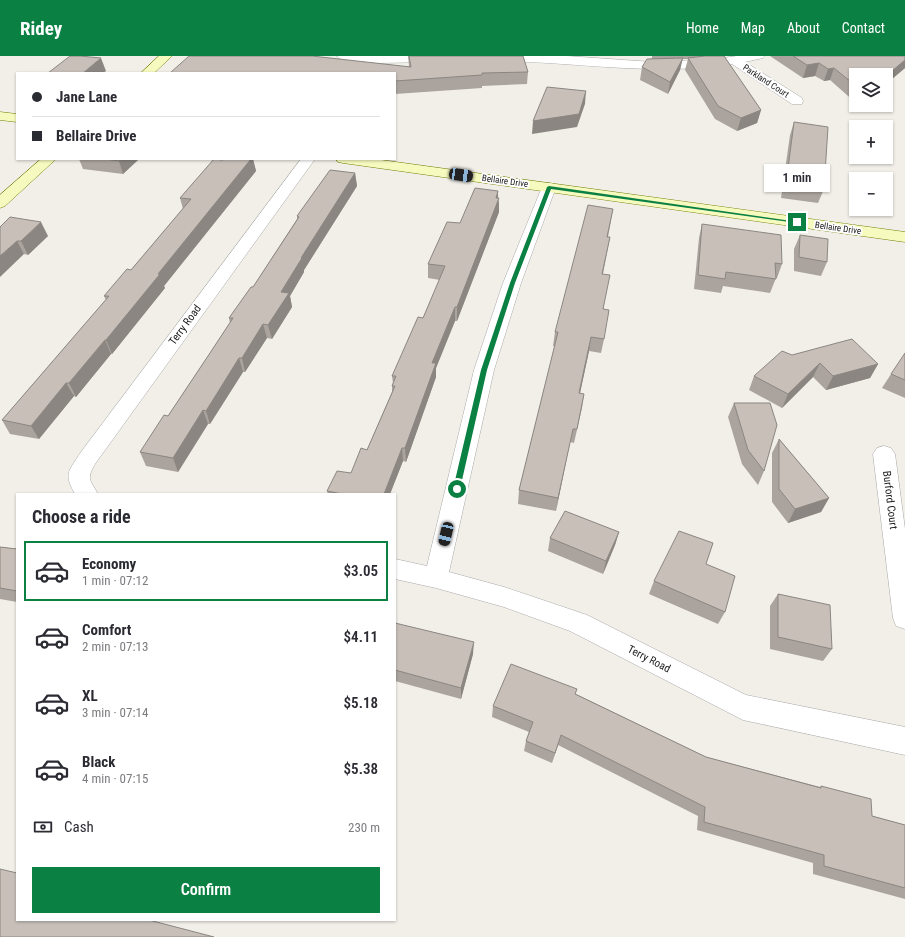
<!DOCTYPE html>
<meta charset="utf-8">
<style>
:root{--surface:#fff;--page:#f7f7f7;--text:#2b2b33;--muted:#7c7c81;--line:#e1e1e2;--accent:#0b8043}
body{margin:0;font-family:"Roboto Condensed",sans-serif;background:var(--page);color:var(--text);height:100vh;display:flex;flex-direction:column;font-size:15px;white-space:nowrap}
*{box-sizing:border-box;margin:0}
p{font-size:13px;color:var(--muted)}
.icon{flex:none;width:22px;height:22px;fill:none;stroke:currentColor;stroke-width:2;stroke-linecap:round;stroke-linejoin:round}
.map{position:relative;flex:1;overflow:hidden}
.side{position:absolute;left:16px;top:437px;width:380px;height:428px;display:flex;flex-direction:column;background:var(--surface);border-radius:0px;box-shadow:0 1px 3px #0004}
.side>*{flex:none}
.banner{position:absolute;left:16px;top:16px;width:380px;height:88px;border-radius:0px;box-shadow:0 1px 3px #0004;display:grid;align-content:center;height:88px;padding:0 16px;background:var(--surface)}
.buttons{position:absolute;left:849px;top:12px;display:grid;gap:8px}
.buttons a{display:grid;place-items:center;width:44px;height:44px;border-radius:0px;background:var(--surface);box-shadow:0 1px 3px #0004;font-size:20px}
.end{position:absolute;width:18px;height:18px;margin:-9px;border:5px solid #0b8043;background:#fff;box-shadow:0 0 0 2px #fff}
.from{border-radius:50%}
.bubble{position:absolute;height:28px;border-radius:0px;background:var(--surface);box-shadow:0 1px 3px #0004;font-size:13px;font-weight:600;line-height:28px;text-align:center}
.car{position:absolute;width:12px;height:24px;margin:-12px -6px;border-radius:5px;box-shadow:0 0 3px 1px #0007;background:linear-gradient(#222 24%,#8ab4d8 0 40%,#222 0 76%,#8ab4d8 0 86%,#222 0)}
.banner b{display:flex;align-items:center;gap:14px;height:38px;font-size:15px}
.banner b+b{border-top:1px solid var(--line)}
.banner i{width:10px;height:10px;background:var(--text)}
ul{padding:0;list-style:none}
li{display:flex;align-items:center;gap:12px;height:60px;margin:0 8px 6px;padding:0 8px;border:2px solid transparent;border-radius:0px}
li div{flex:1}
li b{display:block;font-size:15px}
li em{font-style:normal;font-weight:600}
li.on{border-color:var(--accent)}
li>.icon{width:36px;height:36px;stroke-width:1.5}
h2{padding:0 16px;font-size:18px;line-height:48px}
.pay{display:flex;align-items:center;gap:10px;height:44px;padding:0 16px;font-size:15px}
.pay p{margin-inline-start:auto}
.cta{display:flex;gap:8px;margin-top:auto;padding:8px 16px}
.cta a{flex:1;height:46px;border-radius:0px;background:var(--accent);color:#fff;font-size:16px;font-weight:600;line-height:46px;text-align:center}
header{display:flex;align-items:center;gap:24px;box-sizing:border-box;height:56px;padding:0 20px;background:var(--accent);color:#fff}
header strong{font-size:19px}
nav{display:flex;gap:22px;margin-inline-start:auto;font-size:14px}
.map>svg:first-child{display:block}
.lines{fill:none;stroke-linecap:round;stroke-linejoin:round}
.street-casing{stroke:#a9a9a9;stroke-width:1}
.secondary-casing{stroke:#707d05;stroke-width:1}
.street{fill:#fff;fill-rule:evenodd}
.secondary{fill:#f7fabf;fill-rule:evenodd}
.wall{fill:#aba49e}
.shaded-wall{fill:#8b8681}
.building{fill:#c7bfb8;stroke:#8b8681}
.route{fill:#0b8043}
.labels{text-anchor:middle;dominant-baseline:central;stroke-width:3.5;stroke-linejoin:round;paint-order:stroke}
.far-street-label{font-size:9px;fill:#222;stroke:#fff}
.street-label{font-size:11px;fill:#222;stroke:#fff}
</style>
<header>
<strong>Ridey</strong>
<nav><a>Home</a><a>Map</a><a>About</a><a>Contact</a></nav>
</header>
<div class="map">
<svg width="905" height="881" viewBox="0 0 905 881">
<rect width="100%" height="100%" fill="#f2efe9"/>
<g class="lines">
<defs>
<g id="street">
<polygon points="337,0 442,0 443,2 441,5 437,6 376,7 343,4 339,2"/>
<path d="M488,0H567L652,6L716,3L737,0H765L763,2L745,6L802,42L803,45L802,48H792L732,8C653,21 573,5 493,5L489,4Z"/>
<path d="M301,103H315L95,408C86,424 90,423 98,438H75C63,417 69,415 81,396Z"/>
<polygon points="549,127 554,128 556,131 521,227 494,314 449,516 504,531 587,559 746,639 905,671 905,699 743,664 570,575 504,551 436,532 395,523 395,503 427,510 474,314 503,227 542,131 544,128"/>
<polygon points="884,390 891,392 895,398 905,473 905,573 896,570 893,562 873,398 877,392"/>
</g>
<g id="secondary">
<polygon points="159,0 172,0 154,17 141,17"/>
<polygon points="0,56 17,58 17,66 0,64"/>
<polygon points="41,103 56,103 5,150 0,152 0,139"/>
<polygon points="336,103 374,103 905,176 905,186 343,107 338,106"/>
</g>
</defs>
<use href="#street" class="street-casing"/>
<use href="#secondary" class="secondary-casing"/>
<use href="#street" class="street"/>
<use href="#secondary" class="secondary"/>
</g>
<g class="wall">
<polygon points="408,0 523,0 528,16 527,28 482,30 482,32 395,38 395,17 409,10"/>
<polygon points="652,0 724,0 761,54 757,67 737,75 715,63 685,14 688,3 682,3 680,14 668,38 640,24 642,11 652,2"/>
<polygon points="770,0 905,0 905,12 886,28 886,19 856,19 856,47 830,24 824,25 815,20 803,22"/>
<polygon points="794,66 824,133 818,147 781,142 790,79"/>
<polygon points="79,103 139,103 123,118 83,113"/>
<polygon points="224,103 253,103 256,115 164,230 165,232 112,298 111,298 76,341 74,340 39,383 10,378 2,364 106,244 104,240 131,214 183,153 180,142"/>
<polygon points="355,117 357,130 304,214 304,216 290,240 292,251 272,283 267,282 245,316 243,316 210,368 208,368 178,416 146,410 140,396 168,360 230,267 229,262 253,231 297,163 297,160"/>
<polygon points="498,135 498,142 499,156 457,265 455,265 436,312 436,321 406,406 403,405 390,438 328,438 327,435 351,417 367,394 392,336 392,330 393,327 392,320 423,262 440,224 428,222 428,208 460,167"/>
<polygon points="613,153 608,181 610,181 603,218 604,283 601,297 589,295 580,337 584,338 582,352 574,387 570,386 556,455 518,448 519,434 555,290 553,290 555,276"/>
<polygon points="702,168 782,208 777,222 776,222 770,237 723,230 721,237 694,233 699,182"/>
<polygon points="0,171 48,180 28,199 24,198"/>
<polygon points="800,179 827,206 821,220 794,215 794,193"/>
<polygon points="905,297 905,342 882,332 891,318"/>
<polygon points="792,299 878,308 870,322 826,334 813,321 782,352 749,334 754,320"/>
<polygon points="734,347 764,415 758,429 742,408 728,361"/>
<polygon points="779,383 829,442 821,456 788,467 772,446 772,397"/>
<polygon points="619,476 615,489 603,518 548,495 550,482"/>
<polygon points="0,491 17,493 17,546 0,543"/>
<polygon points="706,508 725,556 718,568 649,538 654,525"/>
<polygon points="778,538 832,593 823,605 770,593 770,550"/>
<polygon points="395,567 473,598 461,643 395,625"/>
<polygon points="576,638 706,701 820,731 821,730 872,760 905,769 905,843 813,818 813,807 697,774 698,760 558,689 552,707 524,695 526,685 529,676 492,661 493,650"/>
</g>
<g class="shaded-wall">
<polygon points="101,2 106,15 103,17 83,17"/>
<polygon points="683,2 680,14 668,38 670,26"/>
<polygon points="905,4 905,12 886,28 886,20"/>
<polygon points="819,7 815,20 803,22 807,9"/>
<polygon points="834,12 830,24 824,25 828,13"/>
<polygon points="586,35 585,48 577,71 532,78 533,65"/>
<polygon points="761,54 757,67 737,75 741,62"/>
<polygon points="120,103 139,103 123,118 119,105"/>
<polygon points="251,103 253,103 256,115 164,230 165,232 112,298 106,284 158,218"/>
<polygon points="355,117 357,130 304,214 304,216 290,240 292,251 272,283 268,269 281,236 301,202"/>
<polygon points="498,135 498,147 499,142 499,156 457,265 457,251"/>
<polygon points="41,166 48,180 28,199 21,185"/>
<polygon points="17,185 24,198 0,221 0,200"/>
<polygon points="455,251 455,265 436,312 436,321 406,406 405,392 432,307"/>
<polygon points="263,268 267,282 245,316 242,302"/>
<polygon points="591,281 589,295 577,351 579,337"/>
<polygon points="105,284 111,298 76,341 69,327"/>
<polygon points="239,302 243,316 210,368 206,355"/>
<polygon points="820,307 813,321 782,352 788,338"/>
<polygon points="878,308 870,322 826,334 833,320"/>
<polygon points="66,327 74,340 39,383 31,370"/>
<polygon points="203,354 208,368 178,416 173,402"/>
<polygon points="573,373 570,386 556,455 558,442"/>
<polygon points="402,392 403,405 390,438 384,438"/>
<polygon points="829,442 821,456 788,467 795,453"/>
<polygon points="619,476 615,489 603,518 606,505"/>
<polygon points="474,586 473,598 461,643 461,632"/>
<polygon points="561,679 558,689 552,707 555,697"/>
</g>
<g class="building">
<polygon points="70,0 80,0 101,2 83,17 48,17"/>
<polygon points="189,0 312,0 411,11 409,0 523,0 528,16 482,17 482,19 395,25 395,17 170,17"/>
<polygon points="705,0 724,0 761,54 741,62 718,50 688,2"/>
<polygon points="793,0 905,0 905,4 886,20 886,19 856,19 856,30 834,12 828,13 819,7 807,9"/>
<polygon points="683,2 670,26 642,11 647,3"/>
<polygon points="547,31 586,35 579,58 533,65"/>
<polygon points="794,66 828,71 824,133 786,128"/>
<polygon points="105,103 120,103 119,105"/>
<polygon points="214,103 223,104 224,103 251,103 158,218 160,218 106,284 105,284 69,327 66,327 31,370 2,364 109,240 104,240 127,213 131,214 191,143 180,142"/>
<polygon points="330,114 355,117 301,202 302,202 281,236 289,237 268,269 263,268 242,302 239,302 206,355 203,354 173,402 140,396 164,359 168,360 210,297 233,262 229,262 251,231 253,231 299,161 297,160"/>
<polygon points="475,132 498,135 496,142 499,142 457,251 455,251 432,307 436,307 405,392 402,392 384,438 342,438 327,435 337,415 351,417 361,392 367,394 395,330 392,330 396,320 392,320 418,261 423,262 445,210 428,208 447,166 460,167"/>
<polygon points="588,149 613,153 607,181 610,181 602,218 610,219 603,253 609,254 604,283 591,281 579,337 584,338 577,373 573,373 558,442 519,434 558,276 555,276"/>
<polygon points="10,161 41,166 21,185 17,185 0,200 0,171"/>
<polygon points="702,168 781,179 782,208 775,207 776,223 726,216 725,223 698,219"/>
<polygon points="800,179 828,183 827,206 799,201"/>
<polygon points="852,283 878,308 833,320 820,307 788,338 754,320 782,295 792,299"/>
<polygon points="905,297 905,324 891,318"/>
<polygon points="734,347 770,347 777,369 764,415 748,394"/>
<polygon points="779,383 829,442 795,453 779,433"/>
<polygon points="565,455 619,476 606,505 550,482"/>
<polygon points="679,475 713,487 706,508 735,520 725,556 654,525"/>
<polygon points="0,491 17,493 17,535 0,532"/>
<polygon points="778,538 830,549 832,593 778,581"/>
<polygon points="395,567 474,586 461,632 395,614"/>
<polygon points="511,608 577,633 575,638 706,701 821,732 821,730 871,743 872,760 905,769 905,832 824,810 824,799 704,766 705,751 561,679 555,697 526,685 533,666 493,650"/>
<polygon points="0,813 17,817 17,864 149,864 214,881 0,881"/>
</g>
<polygon class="route" points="549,130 799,166 797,167 551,133 515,227 487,314 460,433 457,435 453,433 481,314 510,227 547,131"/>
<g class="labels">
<g class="far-street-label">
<text transform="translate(766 25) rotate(33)">Parkland Court</text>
<text transform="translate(505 125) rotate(8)">Bellaire Drive</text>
<text transform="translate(838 172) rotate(8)">Bellaire Drive</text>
</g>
<g class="street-label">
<text transform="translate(185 269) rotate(-54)">Terry Road</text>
<text transform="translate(890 444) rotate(83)">Burford Court</text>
<text transform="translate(649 603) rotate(27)">Terry Road</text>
</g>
</g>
</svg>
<div class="buttons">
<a><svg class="icon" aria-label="layers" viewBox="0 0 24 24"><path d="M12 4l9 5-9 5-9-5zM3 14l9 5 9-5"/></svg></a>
<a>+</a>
<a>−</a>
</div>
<i class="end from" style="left:457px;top:433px"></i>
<i class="end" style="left:797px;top:166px"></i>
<div class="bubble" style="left:764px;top:108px;width:66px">1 min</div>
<i class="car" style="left:461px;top:119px;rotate:98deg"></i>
<i class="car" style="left:446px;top:478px;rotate:193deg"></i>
<div class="banner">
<b><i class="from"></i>Jane Lane</b>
<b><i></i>Bellaire Drive</b>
</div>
<section class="side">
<h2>Choose a ride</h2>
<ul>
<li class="on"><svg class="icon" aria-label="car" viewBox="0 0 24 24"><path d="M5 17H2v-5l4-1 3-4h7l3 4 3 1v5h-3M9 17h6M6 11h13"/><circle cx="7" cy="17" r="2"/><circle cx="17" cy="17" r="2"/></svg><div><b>Economy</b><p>1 min · 07:12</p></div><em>$3.05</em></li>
<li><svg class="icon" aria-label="car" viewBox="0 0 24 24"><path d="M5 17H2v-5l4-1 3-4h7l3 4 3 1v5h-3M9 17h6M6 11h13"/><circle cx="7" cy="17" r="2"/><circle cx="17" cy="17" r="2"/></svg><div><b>Comfort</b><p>2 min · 07:13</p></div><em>$4.11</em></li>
<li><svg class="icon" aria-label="car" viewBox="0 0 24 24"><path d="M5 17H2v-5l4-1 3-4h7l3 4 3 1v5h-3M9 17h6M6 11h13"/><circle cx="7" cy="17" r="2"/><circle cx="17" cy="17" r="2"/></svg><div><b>XL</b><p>3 min · 07:14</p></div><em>$5.18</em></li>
<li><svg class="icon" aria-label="car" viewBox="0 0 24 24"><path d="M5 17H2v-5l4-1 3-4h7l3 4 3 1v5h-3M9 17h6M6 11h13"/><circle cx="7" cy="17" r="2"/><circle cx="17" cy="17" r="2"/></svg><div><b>Black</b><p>4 min · 07:15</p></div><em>$5.38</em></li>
</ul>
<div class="pay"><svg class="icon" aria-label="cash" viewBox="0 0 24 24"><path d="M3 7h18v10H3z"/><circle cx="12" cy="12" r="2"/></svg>Cash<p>230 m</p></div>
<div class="cta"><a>Confirm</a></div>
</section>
</div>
